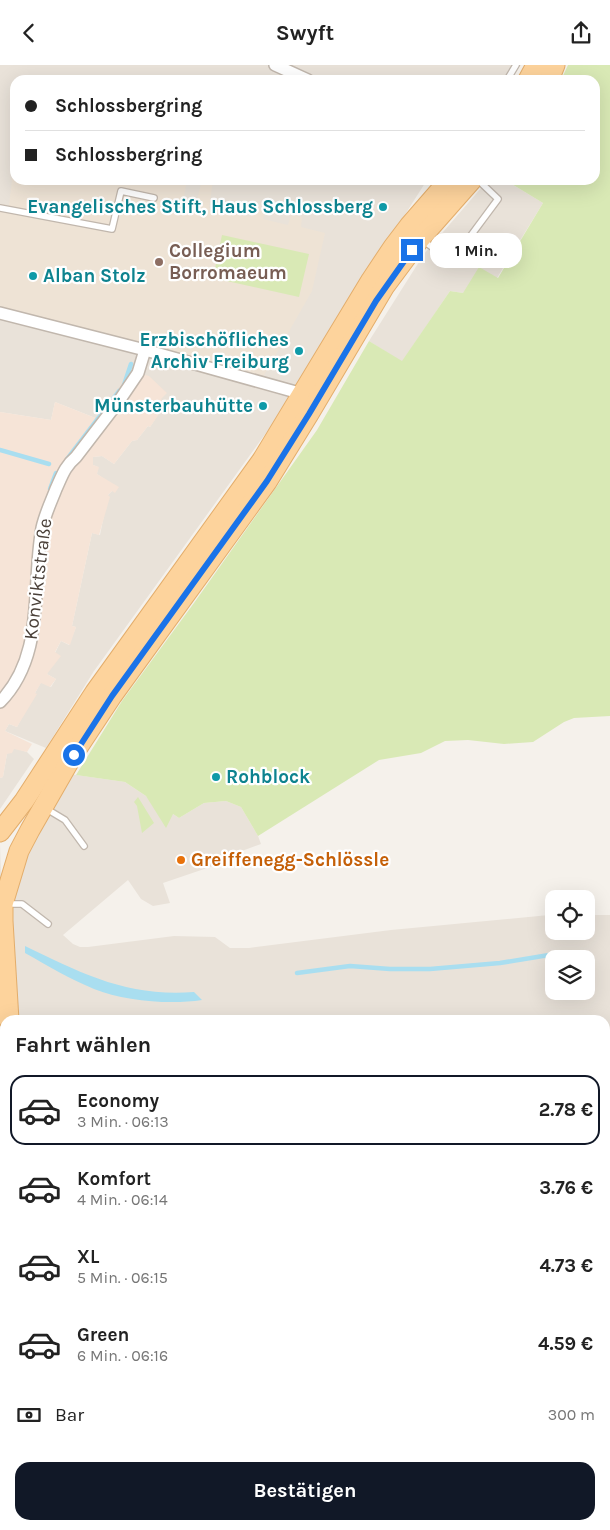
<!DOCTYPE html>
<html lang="de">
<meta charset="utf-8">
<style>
:root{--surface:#fff;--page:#f2f2f2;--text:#222;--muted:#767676;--line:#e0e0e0;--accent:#111827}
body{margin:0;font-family:Karla,sans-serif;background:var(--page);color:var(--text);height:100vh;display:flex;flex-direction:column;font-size:19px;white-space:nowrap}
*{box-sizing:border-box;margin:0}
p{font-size:16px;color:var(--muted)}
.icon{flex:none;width:28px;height:28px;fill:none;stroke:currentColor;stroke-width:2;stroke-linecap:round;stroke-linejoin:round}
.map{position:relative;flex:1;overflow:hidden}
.sheet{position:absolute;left:0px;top:950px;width:610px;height:515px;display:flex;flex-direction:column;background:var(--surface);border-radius:15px 15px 0 0;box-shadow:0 5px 20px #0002}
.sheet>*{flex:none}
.top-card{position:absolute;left:10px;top:10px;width:590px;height:110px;border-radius:15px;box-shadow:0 5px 20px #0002;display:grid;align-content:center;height:110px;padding:0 15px;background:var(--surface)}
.fabs{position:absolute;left:545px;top:825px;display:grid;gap:10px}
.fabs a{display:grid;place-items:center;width:50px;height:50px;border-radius:10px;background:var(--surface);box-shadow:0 5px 20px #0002;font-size:25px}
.end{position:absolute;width:22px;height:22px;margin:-11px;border:6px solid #1a73e8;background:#fff;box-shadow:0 0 0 2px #fff}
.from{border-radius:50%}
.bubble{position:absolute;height:35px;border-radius:15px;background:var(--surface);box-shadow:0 5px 20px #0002;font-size:16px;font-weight:700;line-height:35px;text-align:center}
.top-card b{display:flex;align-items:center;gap:18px;height:48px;font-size:19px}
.top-card b+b{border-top:1px solid var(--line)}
.top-card i{width:12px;height:12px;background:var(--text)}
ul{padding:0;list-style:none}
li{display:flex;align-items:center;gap:15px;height:70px;margin:0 10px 8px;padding:0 5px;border:2px solid transparent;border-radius:15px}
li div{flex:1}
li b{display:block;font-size:19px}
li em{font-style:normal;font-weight:700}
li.on{border-color:var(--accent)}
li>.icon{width:45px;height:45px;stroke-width:1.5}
h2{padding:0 15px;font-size:22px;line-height:60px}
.pay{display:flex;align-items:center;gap:12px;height:55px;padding:0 15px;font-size:19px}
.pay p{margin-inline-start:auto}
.button{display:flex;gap:10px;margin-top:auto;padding:10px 15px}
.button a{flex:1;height:58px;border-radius:15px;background:var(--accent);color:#fff;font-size:20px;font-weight:700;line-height:58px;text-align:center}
header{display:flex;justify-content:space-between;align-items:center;height:65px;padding:0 15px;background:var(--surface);font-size:22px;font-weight:700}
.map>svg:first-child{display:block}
.residential{fill:#e9e2d9;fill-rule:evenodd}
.commercial{fill:#f6e4d7}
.education{fill:#eee3d5}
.green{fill:#d9e9b5}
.water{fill:#a9def0}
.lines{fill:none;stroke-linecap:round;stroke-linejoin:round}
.stream{stroke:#a9def0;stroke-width:4.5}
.lane-casing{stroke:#c1b7ad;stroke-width:8}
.street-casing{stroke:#c1b7ad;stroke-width:14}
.primary-casing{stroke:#e3ad6b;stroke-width:21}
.lane{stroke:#fff;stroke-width:5.5}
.street{stroke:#fff;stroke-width:11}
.primary{stroke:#fdd39c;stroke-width:19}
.tram{stroke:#999;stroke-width:1}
.route{stroke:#1a73e8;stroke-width:6}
.culture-dot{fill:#0f9aa8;stroke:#fff;stroke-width:2}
.education-dot{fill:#8d6e63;stroke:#fff;stroke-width:2}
.food-dot{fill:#e8710a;stroke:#fff;stroke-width:2}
.labels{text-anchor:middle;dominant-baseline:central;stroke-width:4.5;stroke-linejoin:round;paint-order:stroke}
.culture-label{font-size:19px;font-weight:bold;fill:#0d838f;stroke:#fff;text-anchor:end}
.education-label{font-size:19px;font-weight:bold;fill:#785e54;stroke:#fff;text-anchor:start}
.street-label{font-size:19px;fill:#4a4039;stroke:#fff}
.food-label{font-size:19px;font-weight:bold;fill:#c56008;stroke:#fff;text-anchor:start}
</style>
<header><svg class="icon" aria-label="back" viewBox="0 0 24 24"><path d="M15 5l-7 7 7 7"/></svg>Swyft<svg class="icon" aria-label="share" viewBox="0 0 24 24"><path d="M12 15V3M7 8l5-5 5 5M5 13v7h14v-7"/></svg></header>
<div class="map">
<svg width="610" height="1465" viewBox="0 0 610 1465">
<rect width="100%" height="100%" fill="#f5f1eb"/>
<g class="residential">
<polygon points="0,0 521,0 507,15 15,15 15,115 427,115 343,247 289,336 94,606 46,683 5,666 9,659 17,662 41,617 51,622 56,614 47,609 55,588 61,576 69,580 76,562 72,561 92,468 100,470 108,430 112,426 110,418 97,409 98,402 93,400 93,392 102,391 114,399 132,376 137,375 148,361 150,362 161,345 159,343 103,356 55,337 51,355 0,347"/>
<polygon points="488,115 505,115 543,138 497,213 463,228 450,226 402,297 369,276 424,189"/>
<polygon points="14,683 27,687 34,694 0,744 0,713 3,712 7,689"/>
<path d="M56,707L125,717L179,753L204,738L226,736L241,742L258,771L261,779L212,797L213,801L163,818L170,838L153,841L141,834L128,815L63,870L73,879L80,882H88L174,871L215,872L230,883H249L391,865L549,850H554V866H586V850H610V1192L605,1191V955H5V1006L0,945V779L1,812ZM554,894H586V926H554Z"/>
<polygon points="0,992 5,1070 5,1160 0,1160"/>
<polygon points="0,1240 5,1243 5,1460 460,1460 466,1465 0,1465"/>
</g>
<g class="commercial">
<polygon points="138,308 149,311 167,328 161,334 164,337 159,343 162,345 150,362 148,361 137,375 132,376 114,399 102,391 93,392 93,400 99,402 97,409 119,422 115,428 112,426 108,430 110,432 99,470 92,468 72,561 76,562 70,580 61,576 55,587 61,591 47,609 56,614 50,622 41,618 35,628 37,629 17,662 9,659 5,666 32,679 27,687 14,684 12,688 7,689 3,712 0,713 0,347 51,355 55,337 103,356"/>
<polygon points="605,1256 610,1257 610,1450 605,1446"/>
</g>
<polygon class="education" points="15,91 15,115 187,115 183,137 201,141 202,135 197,135 202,115 213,116 209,143 250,152 252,143 265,145 263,154 288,160 291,150 302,152 301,162 325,168 312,226 263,312 0,242 0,139 9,140"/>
<g class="green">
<polygon points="568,0 610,0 610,651 574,653 564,657 533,677 504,679 468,675 445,676 421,688 379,695 258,771 241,742 226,736 204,738 179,753 173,749 166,763 146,731 125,717 76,710 122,636 194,538 317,365 369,276 402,296 450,226 463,228 479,202 498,213 543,138 505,115 595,115 595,15 561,15"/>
<polygon points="222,170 309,189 299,232 213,213"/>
<polygon points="138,732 154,758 142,768 137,741 134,737"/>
</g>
<g class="water">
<path d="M25,881C83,909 127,932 194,927L202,935C170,940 124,936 94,924C70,914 48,901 25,888Z"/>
<polygon points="0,1173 5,1173 5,1208 0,1209"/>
</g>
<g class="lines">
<g class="stream">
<polyline points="124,320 131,299"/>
<polyline points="0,385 49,399"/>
<polyline points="67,394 119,326"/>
<polyline points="50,424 56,408"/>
<polyline points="297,908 350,901 390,904 430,904 500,898 549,890"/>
</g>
<defs>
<g id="lane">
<polyline points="507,15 516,0"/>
<polyline points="0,143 112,164 121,126 154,133"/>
<polyline points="422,175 452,196 498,134 478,115"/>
<polyline points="45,743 65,755 84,781"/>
<polyline points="5,839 22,839 48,859"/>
<polyline points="605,1440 610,1424"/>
<polyline points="551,1460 557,1463"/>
</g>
<g id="street">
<polyline points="275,0 308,15"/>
<polyline points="0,248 145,285 303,329"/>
<path d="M0,637C46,590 31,522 42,463C45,449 51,437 56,424C62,411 65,401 76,392L119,336L138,308L145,285"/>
<polyline points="0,1001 5,1003"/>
<polyline points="605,1005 610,1005"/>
<polyline points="605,1183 610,1184"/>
<polyline points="425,1460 426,1465"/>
<polyline points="130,1465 131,1460"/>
<polyline points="461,1465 466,1460"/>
</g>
<g id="primary">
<polyline points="528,15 536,0"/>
<polyline points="549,15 555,0"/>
<polyline points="0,767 24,736 95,627 262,395 371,215 393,182 409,161 449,115"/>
<polyline points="9,955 3,856 3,839 19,786 30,765 73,690 112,631 267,417 309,349 385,221 420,174 472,115"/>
<polyline points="0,1145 5,1144"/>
<polyline points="0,1259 5,1261"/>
<polyline points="0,1284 5,1282"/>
<polyline points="446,1460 451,1465"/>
<polyline points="593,1460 598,1465"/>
</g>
</defs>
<use href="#lane" class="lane-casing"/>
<use href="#street" class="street-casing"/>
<use href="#primary" class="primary-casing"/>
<use href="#lane" class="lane"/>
<use href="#street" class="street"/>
<use href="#primary" class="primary"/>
<g class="tram">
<polyline points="0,967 5,1026"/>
<polyline points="0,1237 5,1241"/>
<polyline points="465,1460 470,1465"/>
</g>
</g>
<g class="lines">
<polyline class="route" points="74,690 112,631 267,416 309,349 376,236 412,185"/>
</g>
<g class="culture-dot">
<circle cx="383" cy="142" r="5"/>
<circle cx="33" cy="211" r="5"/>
<circle cx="299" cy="286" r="5"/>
<circle cx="263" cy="341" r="5"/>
<circle cx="216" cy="712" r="5"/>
</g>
<circle class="education-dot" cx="159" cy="197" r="5"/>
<circle class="food-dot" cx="181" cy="795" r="5"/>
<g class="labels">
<g class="culture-label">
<text x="373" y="142">Evangelisches Stift, Haus Schlossberg</text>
<text x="43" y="211" text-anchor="start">Alban Stolz</text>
<text x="289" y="275">Erzbischöfliches<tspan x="289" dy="22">Archiv Freiburg</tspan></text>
<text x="253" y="341">Münsterbauhütte</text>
<text x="226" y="712" text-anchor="start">Rohblock</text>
</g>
<g class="education-label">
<text x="169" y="186">Collegium<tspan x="169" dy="22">Borromaeum</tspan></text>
</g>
<g class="street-label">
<text transform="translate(38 514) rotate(-83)">Konviktstraße</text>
</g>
<g class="food-label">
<text x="191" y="795">Greiffenegg-Schlössle</text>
</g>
</g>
</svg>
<div class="fabs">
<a><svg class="icon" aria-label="locate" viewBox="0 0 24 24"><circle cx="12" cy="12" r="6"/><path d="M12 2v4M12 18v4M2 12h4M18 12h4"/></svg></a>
<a><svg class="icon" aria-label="layers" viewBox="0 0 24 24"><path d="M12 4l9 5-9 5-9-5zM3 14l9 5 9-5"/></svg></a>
</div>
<i class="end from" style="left:74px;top:690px"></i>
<i class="end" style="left:412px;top:185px"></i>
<div class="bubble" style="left:430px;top:168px;width:92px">1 Min.</div>
<div class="top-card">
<b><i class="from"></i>Schlossbergring</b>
<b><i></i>Schlossbergring</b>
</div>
<section class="sheet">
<h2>Fahrt wählen</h2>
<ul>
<li class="on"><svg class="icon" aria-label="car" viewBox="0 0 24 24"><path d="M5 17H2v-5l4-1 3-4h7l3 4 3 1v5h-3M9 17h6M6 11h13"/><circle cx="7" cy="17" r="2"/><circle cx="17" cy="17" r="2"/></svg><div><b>Economy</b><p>3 Min. · 06:13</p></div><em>2.78 €</em></li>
<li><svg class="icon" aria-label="car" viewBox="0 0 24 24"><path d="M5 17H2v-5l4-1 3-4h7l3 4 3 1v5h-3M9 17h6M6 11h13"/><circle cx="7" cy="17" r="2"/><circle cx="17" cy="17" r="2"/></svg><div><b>Komfort</b><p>4 Min. · 06:14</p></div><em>3.76 €</em></li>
<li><svg class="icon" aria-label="car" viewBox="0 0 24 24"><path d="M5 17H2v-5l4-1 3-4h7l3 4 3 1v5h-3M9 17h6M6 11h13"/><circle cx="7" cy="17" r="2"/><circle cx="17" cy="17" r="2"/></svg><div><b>XL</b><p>5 Min. · 06:15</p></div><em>4.73 €</em></li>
<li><svg class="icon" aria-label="car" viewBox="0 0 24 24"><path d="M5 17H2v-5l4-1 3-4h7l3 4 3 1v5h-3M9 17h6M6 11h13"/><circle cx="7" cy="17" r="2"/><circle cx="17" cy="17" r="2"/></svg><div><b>Green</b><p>6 Min. · 06:16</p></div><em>4.59 €</em></li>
</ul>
<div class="pay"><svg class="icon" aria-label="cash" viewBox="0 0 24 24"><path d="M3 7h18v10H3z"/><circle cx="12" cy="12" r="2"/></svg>Bar<p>300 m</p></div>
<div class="button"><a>Bestätigen</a></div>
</section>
</div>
